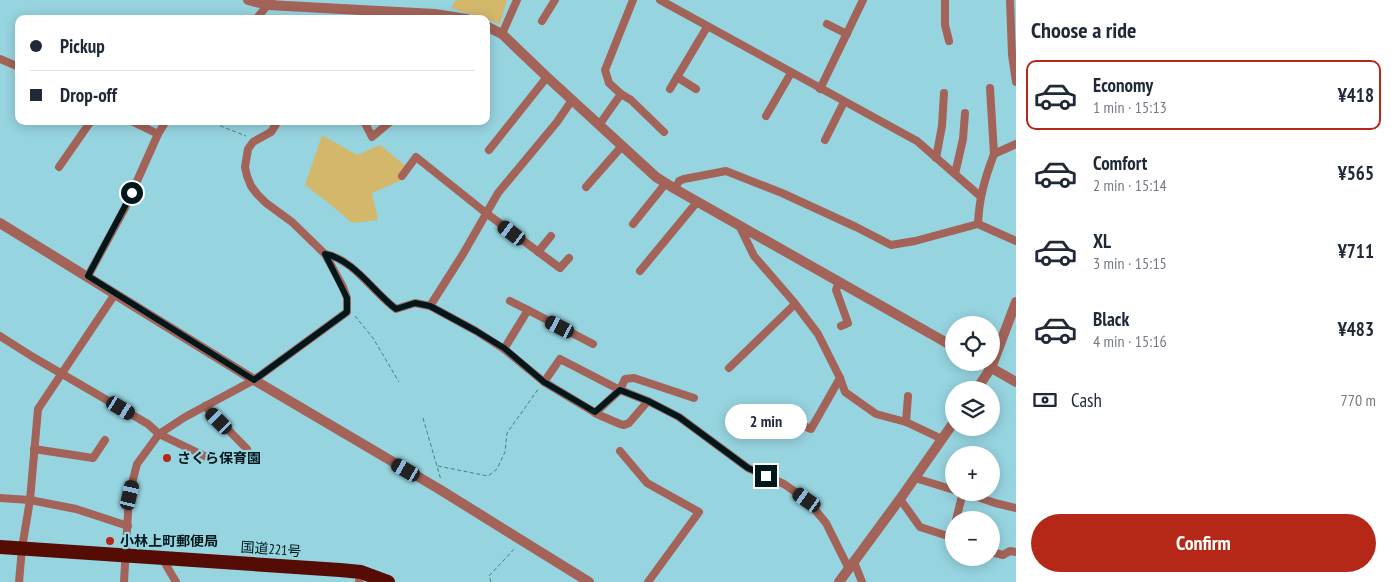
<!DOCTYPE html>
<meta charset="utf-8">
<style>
:root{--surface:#fff;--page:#f6f6f7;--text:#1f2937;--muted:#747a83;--line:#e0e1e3;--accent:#b52817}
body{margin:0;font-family:"PT Sans Narrow","Noto Sans JP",sans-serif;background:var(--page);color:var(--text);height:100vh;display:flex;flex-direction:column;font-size:19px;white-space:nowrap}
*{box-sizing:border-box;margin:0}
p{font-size:16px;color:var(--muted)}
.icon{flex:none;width:28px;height:28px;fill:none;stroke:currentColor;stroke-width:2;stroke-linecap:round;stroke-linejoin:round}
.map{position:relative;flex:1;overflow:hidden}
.sheet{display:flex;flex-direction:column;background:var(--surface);width:375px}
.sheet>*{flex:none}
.hud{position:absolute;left:15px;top:15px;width:475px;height:110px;border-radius:10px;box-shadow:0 2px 12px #0003;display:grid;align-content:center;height:110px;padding:0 15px;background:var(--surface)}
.fabs{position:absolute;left:945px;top:316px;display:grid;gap:10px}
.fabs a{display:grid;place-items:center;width:55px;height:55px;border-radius:50%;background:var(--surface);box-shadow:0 2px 12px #0003;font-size:25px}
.end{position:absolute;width:22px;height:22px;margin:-11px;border:6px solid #00181c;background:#fff;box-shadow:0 0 0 2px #fff}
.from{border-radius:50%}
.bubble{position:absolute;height:35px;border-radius:18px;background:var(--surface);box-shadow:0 2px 12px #0003;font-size:16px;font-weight:700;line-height:35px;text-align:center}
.car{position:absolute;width:15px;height:30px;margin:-15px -8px;border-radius:6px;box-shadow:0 0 4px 1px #0007;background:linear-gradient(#222 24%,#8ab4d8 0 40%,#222 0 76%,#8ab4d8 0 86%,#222 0)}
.hud b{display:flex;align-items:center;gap:18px;height:48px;font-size:19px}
.hud b+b{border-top:1px solid var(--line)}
.hud i{width:12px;height:12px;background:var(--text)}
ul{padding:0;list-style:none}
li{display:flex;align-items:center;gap:15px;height:70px;margin:0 10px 8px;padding:0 5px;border:2px solid transparent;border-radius:10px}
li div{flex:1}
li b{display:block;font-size:19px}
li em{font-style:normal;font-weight:700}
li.selected{border-color:var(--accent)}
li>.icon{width:45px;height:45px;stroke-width:1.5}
h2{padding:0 15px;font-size:22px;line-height:60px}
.pay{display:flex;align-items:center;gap:12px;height:55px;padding:0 15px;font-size:19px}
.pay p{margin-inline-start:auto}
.cta{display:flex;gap:10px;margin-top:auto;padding:10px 15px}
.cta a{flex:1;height:58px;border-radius:30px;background:var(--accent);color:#fff;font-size:20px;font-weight:700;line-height:58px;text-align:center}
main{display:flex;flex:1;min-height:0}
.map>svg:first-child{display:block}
.green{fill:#d3b86c}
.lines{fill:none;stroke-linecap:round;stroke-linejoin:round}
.path{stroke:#507c84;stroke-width:1;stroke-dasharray:4 2.5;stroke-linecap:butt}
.minor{stroke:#a36358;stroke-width:8}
.tertiary{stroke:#a36358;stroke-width:10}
.trunk{stroke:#540c05;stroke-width:14}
.route{stroke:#00181c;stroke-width:6}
.poi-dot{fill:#b52817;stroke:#96d4e0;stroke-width:2}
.labels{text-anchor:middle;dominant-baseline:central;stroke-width:4.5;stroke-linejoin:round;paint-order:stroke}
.poi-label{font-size:14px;font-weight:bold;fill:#00181c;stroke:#96d4e0;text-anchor:start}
.street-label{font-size:14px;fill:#00181c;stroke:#96d4e0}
</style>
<main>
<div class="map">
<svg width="1016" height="582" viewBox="0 0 1016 582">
<rect width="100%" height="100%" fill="#96d4e0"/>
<g class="green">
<polygon points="456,0 507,0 500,24 451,8"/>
<polygon points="322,135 357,155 380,145 407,167 402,180 372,193 378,220 352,223 331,205 305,185"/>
</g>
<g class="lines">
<g class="path">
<polyline points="208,121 246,136"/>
<polyline points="355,316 373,338 399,382"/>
<polyline points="423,418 441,480"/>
<polyline points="438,466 488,476 497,469 505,452 507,433 539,388"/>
<polyline points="491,582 489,576 516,547"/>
</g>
<g class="minor">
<polyline points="660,0 917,141 980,196"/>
<polyline points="945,0 945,25 949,41"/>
<polyline points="1010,0 1012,55 1016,82"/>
<polyline points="256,19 272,0"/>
<polyline points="542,21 555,0"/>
<polyline points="827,24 847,34"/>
<polyline points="502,34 517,0"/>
<polyline points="0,59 19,67"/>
<polyline points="677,77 696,89"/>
<polyline points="990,88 994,154"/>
<polyline points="670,89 707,27"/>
<polyline points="820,89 863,0"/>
<polyline points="621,94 631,100 664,132"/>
<polyline points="766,116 791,73"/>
<polyline points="131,121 158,134"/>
<polyline points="364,121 372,137 391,121"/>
<polyline points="599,125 621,94 609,83 605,70 633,0"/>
<polyline points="825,140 844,102"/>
<polyline points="489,150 547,77"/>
<polyline points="936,158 942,126 944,93"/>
<polyline points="59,167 91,121"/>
<polyline points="955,174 963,139 965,113"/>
<polyline points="402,176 416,157 486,213 560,268 569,258"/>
<polyline points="586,187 622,146"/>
<polyline points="675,189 679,181 684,179 726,171 782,193 856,227 891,245 915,241 978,224 1016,241"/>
<polyline points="633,224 666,183"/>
<path d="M978,224C979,198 985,178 994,154L1016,144"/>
<polyline points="739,225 754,256 793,301 818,334 840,378 845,392 876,414 906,422 942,439"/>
<polyline points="538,252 551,236"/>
<path d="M325,254C353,259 373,292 396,309L415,303L430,306L476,331L504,349L544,382L599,415L620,424L624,425L629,423L648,401L679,417L748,468L784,484L807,500L826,523L849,569"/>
<polyline points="640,271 697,202"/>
<polyline points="88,276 125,208 158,134 166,121"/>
<polyline points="839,282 836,290 848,323 841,326"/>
<polyline points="510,301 528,310"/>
<polyline points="430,306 463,254 498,193 557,122 572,100"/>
<polyline points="0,336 33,357 148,424 159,434 213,460"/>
<polyline points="504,349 528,310 593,344"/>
<polyline points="729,368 795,304"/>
<polyline points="544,382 560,359 620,390 648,401"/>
<polyline points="205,406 247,449"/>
<polyline points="595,413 620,390 625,379 634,378 694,398"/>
<polyline points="787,419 811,429 840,378"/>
<polyline points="906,422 908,396"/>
<polyline points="34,449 93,458 105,440"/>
<polyline points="620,451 647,483 699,512 648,582"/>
<polyline points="915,478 954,490"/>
<polyline points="0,498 30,500 76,509 128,526"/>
<polyline points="900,499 920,527 954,538"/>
<polyline points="956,520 963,492 995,503 1016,508"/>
<polyline points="991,552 1003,555 1010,551 1016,552"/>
<polyline points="162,558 176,582"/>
<polyline points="854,562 862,582"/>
<polyline points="19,582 22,548 30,500 38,409 115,294"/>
<polyline points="124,582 129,495 137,464 159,434 185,417 254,380 347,312 347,298 343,287 325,254 292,222 266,203 257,194 251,186 247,176 245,167 248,149 253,142 271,132 278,121"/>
<polyline points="359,582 361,572"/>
</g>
<g class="tertiary">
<polyline points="248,0 268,5 435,14 467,19"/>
<polyline points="486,26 502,34 547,77 656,177 675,189 954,347"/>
<polyline points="0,223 254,380 439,489 589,582"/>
<polyline points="981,362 1016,382"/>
<polyline points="976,390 991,368 1016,302"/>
<polyline points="839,582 900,499 954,422"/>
</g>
<polyline class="trunk" points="0,547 340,570 361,572 388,582"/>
</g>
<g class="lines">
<path class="route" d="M132,193L88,276L254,380L347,312V298L325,254C353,259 374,292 396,309L415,303L430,306L476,331L504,348L544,382L595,412L620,390L648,401L679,417L748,468L766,476"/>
</g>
<g class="poi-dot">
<circle cx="167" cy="458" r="5"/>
<circle cx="110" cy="541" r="5"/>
</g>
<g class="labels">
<g class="poi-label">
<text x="177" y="458">さくら保育園</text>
<text x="120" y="541">小林上町郵便局</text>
</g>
<g class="street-label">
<text transform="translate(271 549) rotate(4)">国道221号</text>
</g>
</g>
</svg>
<div class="fabs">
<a><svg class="icon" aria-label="locate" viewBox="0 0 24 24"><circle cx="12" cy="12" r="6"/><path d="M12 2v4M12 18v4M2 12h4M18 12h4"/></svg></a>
<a><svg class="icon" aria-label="layers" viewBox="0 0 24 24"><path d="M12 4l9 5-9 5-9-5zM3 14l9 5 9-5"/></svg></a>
<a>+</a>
<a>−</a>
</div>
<i class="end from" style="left:132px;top:193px"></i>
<i class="end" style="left:766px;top:476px"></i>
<div class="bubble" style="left:725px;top:404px;width:82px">2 min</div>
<i class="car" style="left:512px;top:233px;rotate:307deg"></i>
<i class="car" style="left:560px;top:327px;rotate:297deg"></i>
<i class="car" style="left:121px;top:408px;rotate:121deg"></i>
<i class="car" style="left:219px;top:421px;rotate:315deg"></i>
<i class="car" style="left:406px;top:470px;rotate:300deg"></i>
<i class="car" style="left:130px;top:495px;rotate:13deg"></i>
<i class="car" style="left:807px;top:500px;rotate:305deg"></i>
<div class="hud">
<b><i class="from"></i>Pickup</b>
<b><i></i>Drop-off</b>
</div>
</div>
<section class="sheet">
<h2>Choose a ride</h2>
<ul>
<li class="selected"><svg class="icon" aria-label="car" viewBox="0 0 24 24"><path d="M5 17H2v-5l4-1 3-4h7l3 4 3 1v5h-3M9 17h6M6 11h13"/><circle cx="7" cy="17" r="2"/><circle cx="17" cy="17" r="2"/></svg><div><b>Economy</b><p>1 min · 15:13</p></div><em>¥418</em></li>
<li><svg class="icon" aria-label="car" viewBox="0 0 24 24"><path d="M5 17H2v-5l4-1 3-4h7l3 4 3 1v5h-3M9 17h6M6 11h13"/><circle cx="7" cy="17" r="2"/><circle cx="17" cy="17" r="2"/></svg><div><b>Comfort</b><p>2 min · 15:14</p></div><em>¥565</em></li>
<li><svg class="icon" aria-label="car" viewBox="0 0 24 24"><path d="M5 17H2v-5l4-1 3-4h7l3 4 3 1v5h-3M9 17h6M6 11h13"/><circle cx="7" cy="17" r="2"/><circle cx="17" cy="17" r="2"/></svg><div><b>XL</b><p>3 min · 15:15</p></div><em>¥711</em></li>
<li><svg class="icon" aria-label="car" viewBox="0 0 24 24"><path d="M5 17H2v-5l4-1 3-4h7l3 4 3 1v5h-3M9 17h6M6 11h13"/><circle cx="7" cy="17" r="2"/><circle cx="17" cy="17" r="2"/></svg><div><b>Black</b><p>4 min · 15:16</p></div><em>¥483</em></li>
</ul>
<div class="pay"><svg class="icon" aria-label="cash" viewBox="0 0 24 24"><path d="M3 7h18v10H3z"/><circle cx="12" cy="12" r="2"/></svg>Cash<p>770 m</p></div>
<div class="cta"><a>Confirm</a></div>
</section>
</main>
